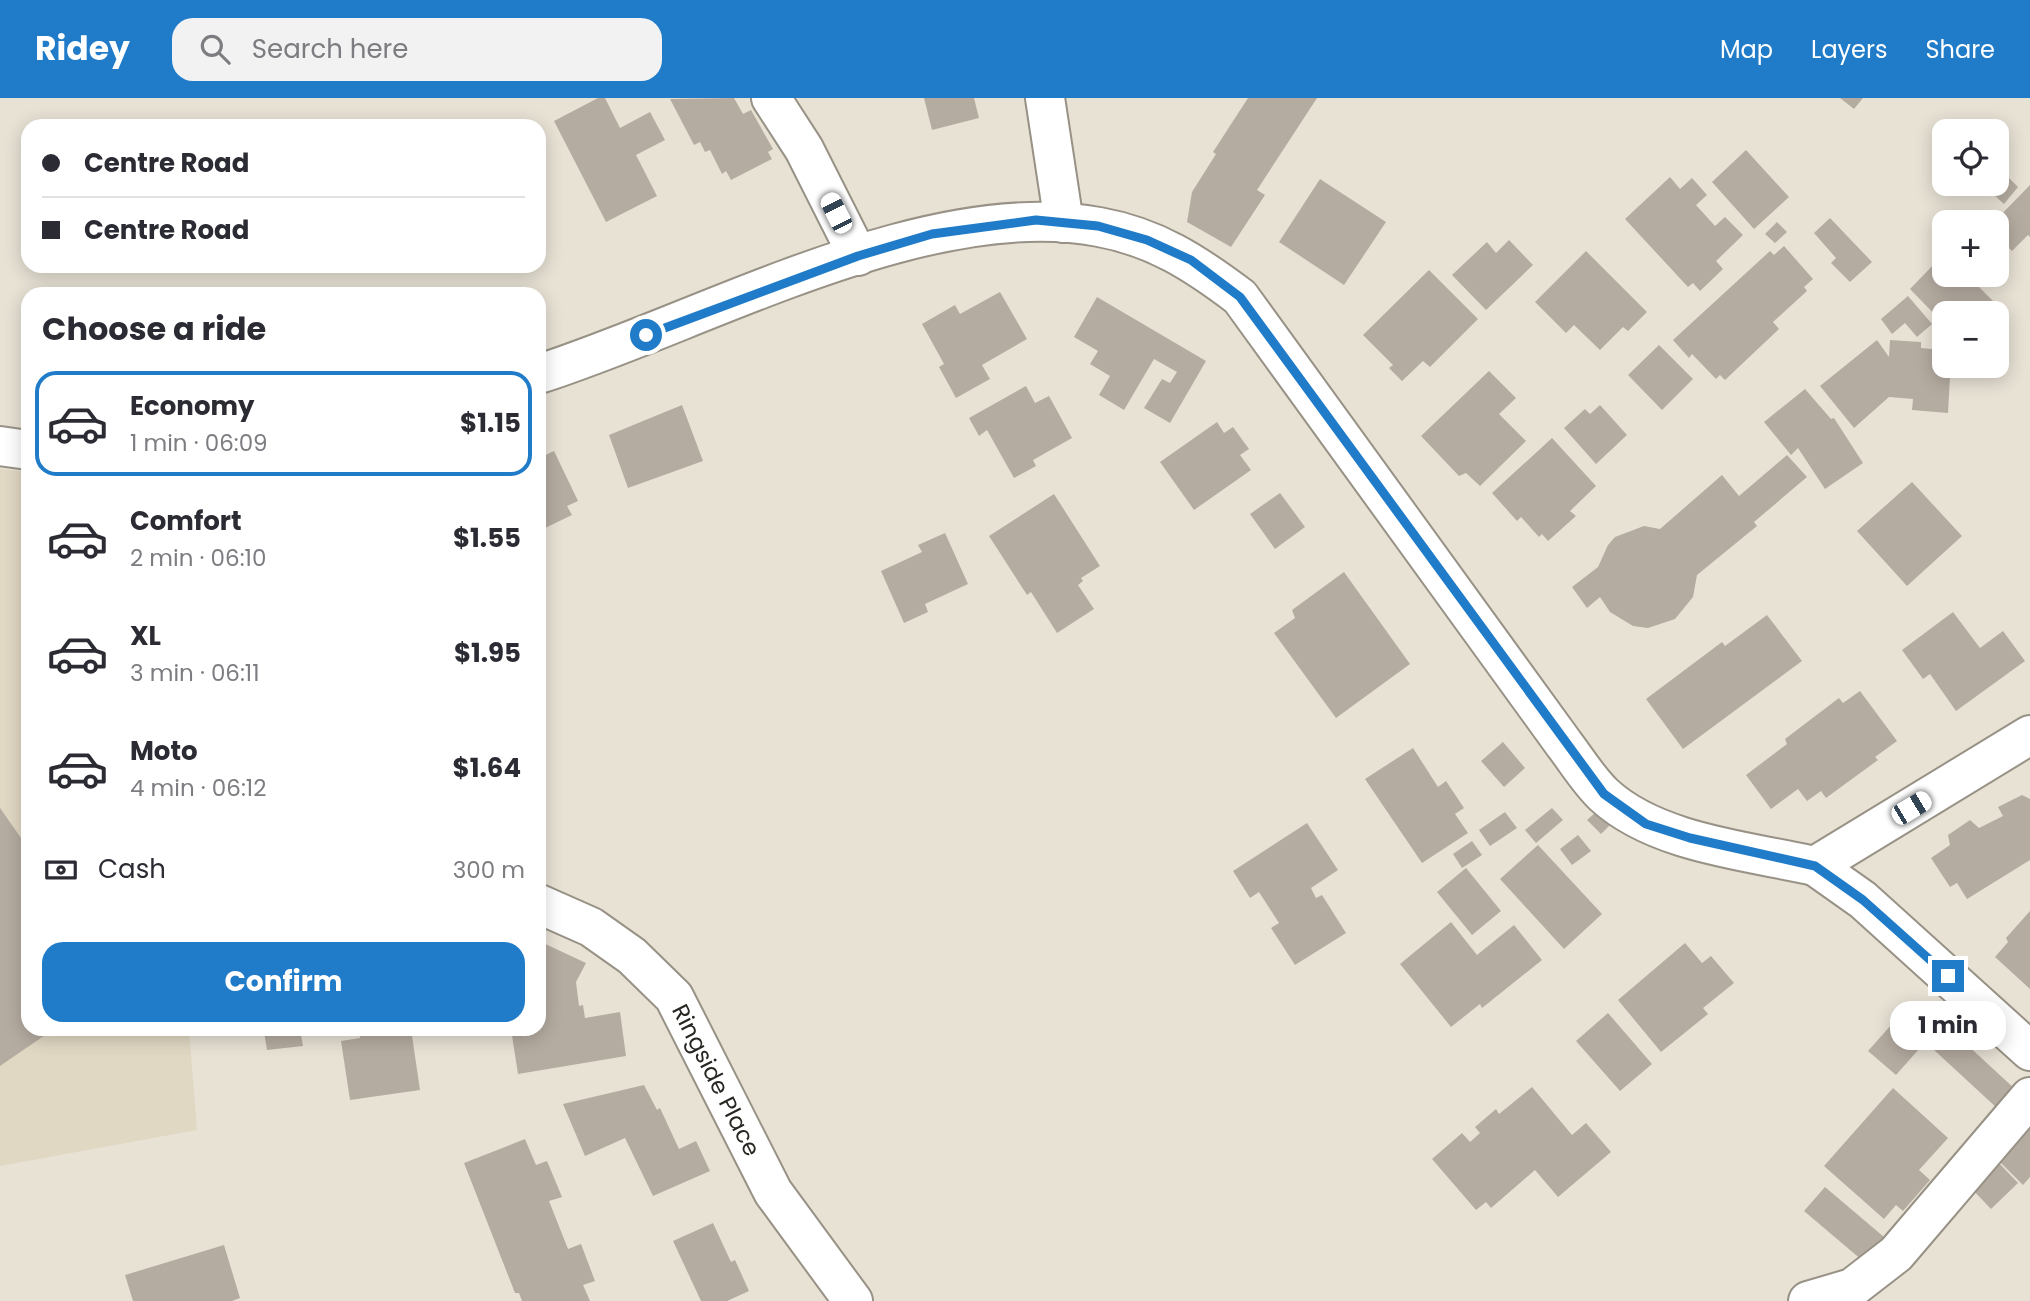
<!DOCTYPE html>
<meta charset="utf-8">
<style>
:root{--surface:#fff;--page:#f2f2f3;--text:#2b2b33;--muted:#7c7c81;--line:#e1e1e2;--accent:#207cc9}
body{margin:0;font-family:Poppins,sans-serif;background:var(--page);color:var(--text);height:100vh;display:flex;flex-direction:column;font-size:26px;white-space:nowrap}
*{box-sizing:border-box;margin:0}
p{font-size:23px;color:var(--muted)}
.icon{flex:none;width:38px;height:38px;fill:none;stroke:currentColor;stroke-width:2;stroke-linecap:round;stroke-linejoin:round}
.map{position:relative;flex:1;overflow:hidden}
.panel{position:absolute;left:21px;top:189px;width:525px;height:749px;display:flex;flex-direction:column;background:var(--surface);border-radius:21px;box-shadow:0 4px 18px #0003}
.panel>*{flex:none}
.hud{position:absolute;left:21px;top:21px;width:525px;height:154px;border-radius:21px;box-shadow:0 4px 18px #0003;display:grid;align-content:center;height:154px;padding:0 21px;background:var(--surface)}
.controls{position:absolute;left:1932px;top:21px;display:grid;gap:14px}
.controls a{display:grid;place-items:center;width:77px;height:77px;border-radius:14px;background:var(--surface);box-shadow:0 4px 18px #0003;font-size:35px}
.end{position:absolute;width:32px;height:32px;margin:-16px;border:9px solid #207cc9;background:#fff;box-shadow:0 0 0 4px #fff}
.from{border-radius:50%}
.bubble{position:absolute;height:49px;border-radius:21px;background:var(--surface);box-shadow:0 4px 18px #0003;font-size:23px;font-weight:700;line-height:49px;text-align:center}
.car{position:absolute;width:21px;height:42px;margin:-21px -10px;border-radius:9px;box-shadow:0 0 5px 2px #0007;background:linear-gradient(#fff 24%,#345 0 40%,#fff 0 76%,#345 0 86%,#fff 0)}
.hud b{display:flex;align-items:center;gap:24px;height:66px;font-size:26px}
.hud b+b{border-top:2px solid var(--line)}
.hud i{width:18px;height:18px;background:var(--text)}
ul{padding:0;list-style:none}
li{display:flex;align-items:center;gap:21px;height:105px;margin:0 14px 10px;padding:0 7px;border:4px solid transparent;border-radius:21px}
li div{flex:1}
li b{display:block;font-size:26px}
li em{font-style:normal;font-weight:700}
li.current{border-color:var(--accent)}
li>.icon{width:63px;height:63px;stroke-width:1.5}
h2{padding:0 21px;font-size:32px;line-height:84px}
.pay{display:flex;align-items:center;gap:18px;height:77px;padding:0 21px;font-size:26px}
.pay p{margin-inline-start:auto}
.primary-button{display:flex;gap:14px;margin-top:auto;padding:14px 21px}
.primary-button a{flex:1;height:80px;border-radius:21px;background:var(--accent);color:#fff;font-size:28px;font-weight:700;line-height:80px;text-align:center}
header{display:flex;align-items:center;gap:42px;box-sizing:border-box;height:98px;padding:0 35px;background:var(--accent);color:#fff}
header strong{font-size:33px}
nav{display:flex;gap:38px;margin-inline-start:auto;font-size:24px}
.search{width:490px;height:63px;background:var(--page);display:flex;align-items:center;gap:18px;box-sizing:border-box;padding:0 24px;border-radius:21px;color:var(--muted);font-size:26px}
.map>svg:first-child{display:block}
.built{fill:#e1d8c4}
.building{fill:#b5aca1}
.lines{fill:none;stroke-linecap:round;stroke-linejoin:round}
.minor-casing{stroke:#989286;stroke-width:42}
.minor{stroke:#fff;stroke-width:38}
.route{stroke:#207cc9;stroke-width:9}
.labels{text-anchor:middle;dominant-baseline:central;stroke-width:5;stroke-linejoin:round;paint-order:stroke}
.street-label{font-size:23px;fill:#282621;stroke:#fff}
</style>
<header>
<strong>Ridey</strong>
<div class="search"><svg class="icon" aria-label="search" viewBox="0 0 24 24"><circle cx="10" cy="10" r="6"/><path d="M15 15l6 6"/></svg>Search here</div>
<nav><a>Map</a><a>Layers</a><a>Share</a></nav>
</header>
<div class="map">
<svg width="2030" height="1203" viewBox="0 0 2030 1203">
<rect width="100%" height="100%" fill="#e8e2d5"/>
<polygon class="built" points="0,371 28,374 28,931 189,931 197,1032 0,1068"/>
<g class="building">
<polygon points="598,0 605,0 620,30 650,14 665,42 636,57 657,98 606,124 554,23"/>
<polygon points="734,0 743,16 751,12 773,51 768,54 772,61 731,82 726,73 722,76 710,52 705,54 700,44 694,47 670,1"/>
<polygon points="924,0 974,0 979,20 932,32"/>
<polygon points="1248,0 1317,0 1257,92 1265,97 1231,149 1187,124 1192,94 1216,56 1213,54"/>
<polygon points="1840,0 1863,0 1854,11"/>
<polygon points="1746,52 1789,99 1754,131 1712,84"/>
<polygon points="1670,79 1680,91 1692,80 1707,97 1696,107 1715,128 1725,119 1743,137 1716,163 1723,171 1700,193 1693,185 1688,189 1625,121"/>
<polygon points="2009,80 2018,89 2004,106 1994,97"/>
<polygon points="1320,81 1386,124 1344,187 1279,144"/>
<polygon points="2030,87 2030,139 2028,137 2012,153 1997,138 1997,124 1994,124"/>
<polygon points="1830,120 1872,164 1850,184 1831,165 1836,160 1814,135"/>
<polygon points="1777,124 1787,134 1775,145 1765,136"/>
<polygon points="1509,142 1533,167 1486,212 1452,177 1487,144 1496,155"/>
<polygon points="1784,148 1813,181 1804,189 1807,193 1773,224 1779,231 1725,282 1720,277 1716,281 1692,256 1689,260 1673,242 1770,153 1774,157"/>
<polygon points="1586,153 1647,214 1628,233 1623,229 1600,252 1574,227 1566,235 1535,204"/>
<polygon points="1940,160 1944,163 1944,177 1958,177 1965,184 1969,179 1999,209 1996,215 1944,215 1944,226 1910,191"/>
<polygon points="1429,172 1478,221 1430,269 1423,263 1402,283 1389,270 1393,267 1363,237"/>
<polygon points="1000,194 1027,241 982,267 990,281 956,300 939,269 944,266 922,226 955,207 960,216"/>
<polygon points="1908,198 1932,226 1917,239 1905,225 1892,236 1881,221"/>
<polygon points="1097,199 1206,263 1170,325 1144,310 1162,281 1170,285 1177,274 1154,261 1124,312 1099,297 1110,278 1090,266 1098,253 1074,239"/>
<polygon points="1997,216 2008,228 1997,239"/>
<polygon points="1877,242 1889,259 1890,242 1921,244 1921,250 1942,252 1940,277 1950,278 1948,315 1912,312 1913,301 1889,299 1854,330 1820,288"/>
<polygon points="1659,247 1693,281 1662,312 1628,277"/>
<polygon points="1489,273 1516,300 1499,316 1526,343 1480,388 1466,375 1459,378 1421,338"/>
<polygon points="1026,288 1035,305 1049,298 1072,340 1033,362 1036,368 1014,380 987,332 979,338 969,320"/>
<polygon points="1805,291 1831,321 1834,320 1863,365 1825,391 1798,350 1791,357 1764,324"/>
<polygon points="682,307 703,363 628,390 609,337"/>
<polygon points="1600,307 1627,337 1596,366 1564,330 1585,311 1590,316"/>
<polygon points="1217,324 1224,335 1233,329 1249,351 1240,357 1251,372 1194,412 1160,364"/>
<polygon points="1552,340 1596,388 1570,413 1576,418 1548,443 1542,436 1539,439 1521,419 1517,423 1492,395"/>
<polygon points="554,353 578,403 567,408 572,417 539,433 539,360"/>
<polygon points="1787,357 1807,379 1754,424 1757,428 1697,477 1693,499 1675,521 1648,530 1633,528 1610,514 1600,499 1587,510 1572,489 1598,469 1608,447 1615,439 1644,428 1660,431 1722,377 1739,398"/>
<polygon points="1912,384 1962,438 1907,488 1857,433"/>
<polygon points="1280,395 1305,429 1275,451 1250,416"/>
<polygon points="1054,396 1100,468 1081,480 1083,483 1078,487 1094,511 1057,535 1031,494 1027,497 989,438"/>
<polygon points="945,435 968,486 925,506 928,514 904,525 881,473 922,454 918,447"/>
<polygon points="1344,474 1410,566 1336,620 1274,535 1295,520 1292,512"/>
<polygon points="1953,514 1980,550 2003,533 2025,563 1956,613 1930,576 1923,581 1902,552"/>
<polygon points="1767,517 1802,563 1683,651 1646,601 1722,544 1725,548"/>
<polygon points="1860,593 1897,643 1875,659 1878,662 1826,700 1821,693 1807,703 1798,691 1771,711 1746,677 1787,646 1785,641 1839,600 1843,605"/>
<polygon points="1503,644 1525,670 1504,689 1481,663"/>
<polygon points="1413,650 1438,689 1446,683 1464,710 1455,716 1468,735 1422,765 1365,681"/>
<polygon points="2022,697 2030,701 2030,762 1967,801 1957,785 1950,789 1931,760 1950,747 1948,737 1970,722 1979,730 2003,718 1998,709"/>
<polygon points="0,710 28,750 28,931 54,931 0,968"/>
<polygon points="1552,710 1563,722 1536,745 1525,732"/>
<polygon points="1505,714 1517,730 1490,748 1479,732"/>
<polygon points="1596,714 1610,727 1601,736 1587,722"/>
<polygon points="1307,725 1338,772 1311,790 1316,800 1322,797 1346,835 1295,867 1271,830 1279,825 1259,794 1250,800 1233,773"/>
<polygon points="1578,737 1591,753 1572,767 1560,751"/>
<polygon points="1472,743 1482,757 1462,770 1453,756"/>
<polygon points="1538,747 1602,816 1564,851 1500,781"/>
<polygon points="1466,770 1501,813 1472,837 1437,794"/>
<polygon points="2030,813 2030,891 1995,859 2008,844 2006,840"/>
<polygon points="1451,824 1477,857 1514,827 1542,862 1482,910 1480,906 1451,929 1400,866"/>
<polygon points="539,843 586,865 576,884 579,908 583,907 585,920 620,914 626,958 518,976 511,931 539,931"/>
<polygon points="1685,845 1702,865 1711,858 1734,885 1703,910 1708,916 1661,954 1618,902"/>
<polygon points="1608,915 1652,966 1620,993 1576,943"/>
<polygon points="1899,918 1927,942 1896,977 1868,953"/>
<polygon points="226,931 300,931 303,948 267,952 264,934 227,938"/>
<polygon points="359,931 411,931 420,992 350,1002 341,943 360,940"/>
<polygon points="1950,931 2016,992 1998,1011 1933,951"/>
<polygon points="644,987 657,1012 660,1010 679,1051 696,1043 710,1073 653,1098 625,1040 585,1058 563,1006"/>
<polygon points="1532,989 1572,1037 1586,1025 1611,1054 1558,1099 1535,1072 1491,1110 1486,1104 1476,1112 1432,1061 1462,1035 1470,1044 1480,1035 1475,1029 1496,1011 1499,1016"/>
<polygon points="1893,990 1948,1040 1919,1072 1930,1082 1903,1113 1896,1107 1884,1121 1824,1068"/>
<polygon points="2030,1023 2030,1079 2023,1087 1994,1058"/>
<polygon points="525,1041 536,1067 547,1063 562,1099 549,1103 568,1151 581,1146 595,1183 583,1187 590,1203 522,1203 519,1195 515,1195 464,1065"/>
<polygon points="1998,1064 2018,1085 1991,1111 1971,1090"/>
<polygon points="1825,1089 1884,1139 1863,1163 1804,1113"/>
<polygon points="713,1125 731,1164 735,1162 749,1193 727,1203 701,1203 673,1143"/>
<polygon points="224,1147 240,1200 232,1203 133,1203 125,1177"/>
</g>
<g class="lines">
<defs>
<g id="minor">
<polyline points="771,0 804,51 858,158"/>
<polyline points="1045,0 1064,125"/>
<path d="M539,276C702,224 928,96 1099,129C1155,139 1195,165 1240,199L1564,646C1577,663 1589,683 1604,697C1656,745 1748,753 1815,768L2030,637"/>
<polyline points="0,348 28,352"/>
<polyline points="1815,768 1863,802 2030,953"/>
<path id="s1" d="M539,806L591,829L632,858L674,899L773,1094L853,1203"/>
<polyline points="1808,1203 1852,1190 1896,1156 2030,999"/>
</g>
</defs>
<use href="#minor" class="minor-casing"/>
<use href="#minor" class="minor"/>
</g>
<g class="lines">
<polyline class="route" points="646,237 858,158 932,136 1036,122 1098,128 1147,142 1191,162 1240,199 1604,696 1646,726 1690,740 1815,768 1863,802 1948,878"/>
</g>
<g class="labels">
<g class="street-label">
<text stroke="none"><textPath href="#s1" startOffset="259">Ringside Place</textPath></text>
</g>
</g>
</svg>
<div class="controls">
<a><svg class="icon" aria-label="locate" viewBox="0 0 24 24"><circle cx="12" cy="12" r="6"/><path d="M12 2v4M12 18v4M2 12h4M18 12h4"/></svg></a>
<a>+</a>
<a>−</a>
</div>
<i class="end from" style="left:646px;top:237px"></i>
<i class="end" style="left:1948px;top:878px"></i>
<div class="bubble" style="left:1890px;top:903px;width:116px">1 min</div>
<i class="car" style="left:836px;top:115px;rotate:333deg"></i>
<i class="car" style="left:1911px;top:710px;rotate:59deg"></i>
<div class="hud">
<b><i class="from"></i>Centre Road</b>
<b><i></i>Centre Road</b>
</div>
<section class="panel">
<h2>Choose a ride</h2>
<ul>
<li class="current"><svg class="icon" aria-label="car" viewBox="0 0 24 24"><path d="M5 17H2v-5l4-1 3-4h7l3 4 3 1v5h-3M9 17h6M6 11h13"/><circle cx="7" cy="17" r="2"/><circle cx="17" cy="17" r="2"/></svg><div><b>Economy</b><p>1 min · 06:09</p></div><em>$1.15</em></li>
<li><svg class="icon" aria-label="car" viewBox="0 0 24 24"><path d="M5 17H2v-5l4-1 3-4h7l3 4 3 1v5h-3M9 17h6M6 11h13"/><circle cx="7" cy="17" r="2"/><circle cx="17" cy="17" r="2"/></svg><div><b>Comfort</b><p>2 min · 06:10</p></div><em>$1.55</em></li>
<li><svg class="icon" aria-label="car" viewBox="0 0 24 24"><path d="M5 17H2v-5l4-1 3-4h7l3 4 3 1v5h-3M9 17h6M6 11h13"/><circle cx="7" cy="17" r="2"/><circle cx="17" cy="17" r="2"/></svg><div><b>XL</b><p>3 min · 06:11</p></div><em>$1.95</em></li>
<li><svg class="icon" aria-label="car" viewBox="0 0 24 24"><path d="M5 17H2v-5l4-1 3-4h7l3 4 3 1v5h-3M9 17h6M6 11h13"/><circle cx="7" cy="17" r="2"/><circle cx="17" cy="17" r="2"/></svg><div><b>Moto</b><p>4 min · 06:12</p></div><em>$1.64</em></li>
</ul>
<div class="pay"><svg class="icon" aria-label="cash" viewBox="0 0 24 24"><path d="M3 7h18v10H3z"/><circle cx="12" cy="12" r="2"/></svg>Cash<p>300 m</p></div>
<div class="primary-button"><a>Confirm</a></div>
</section>
</div>
